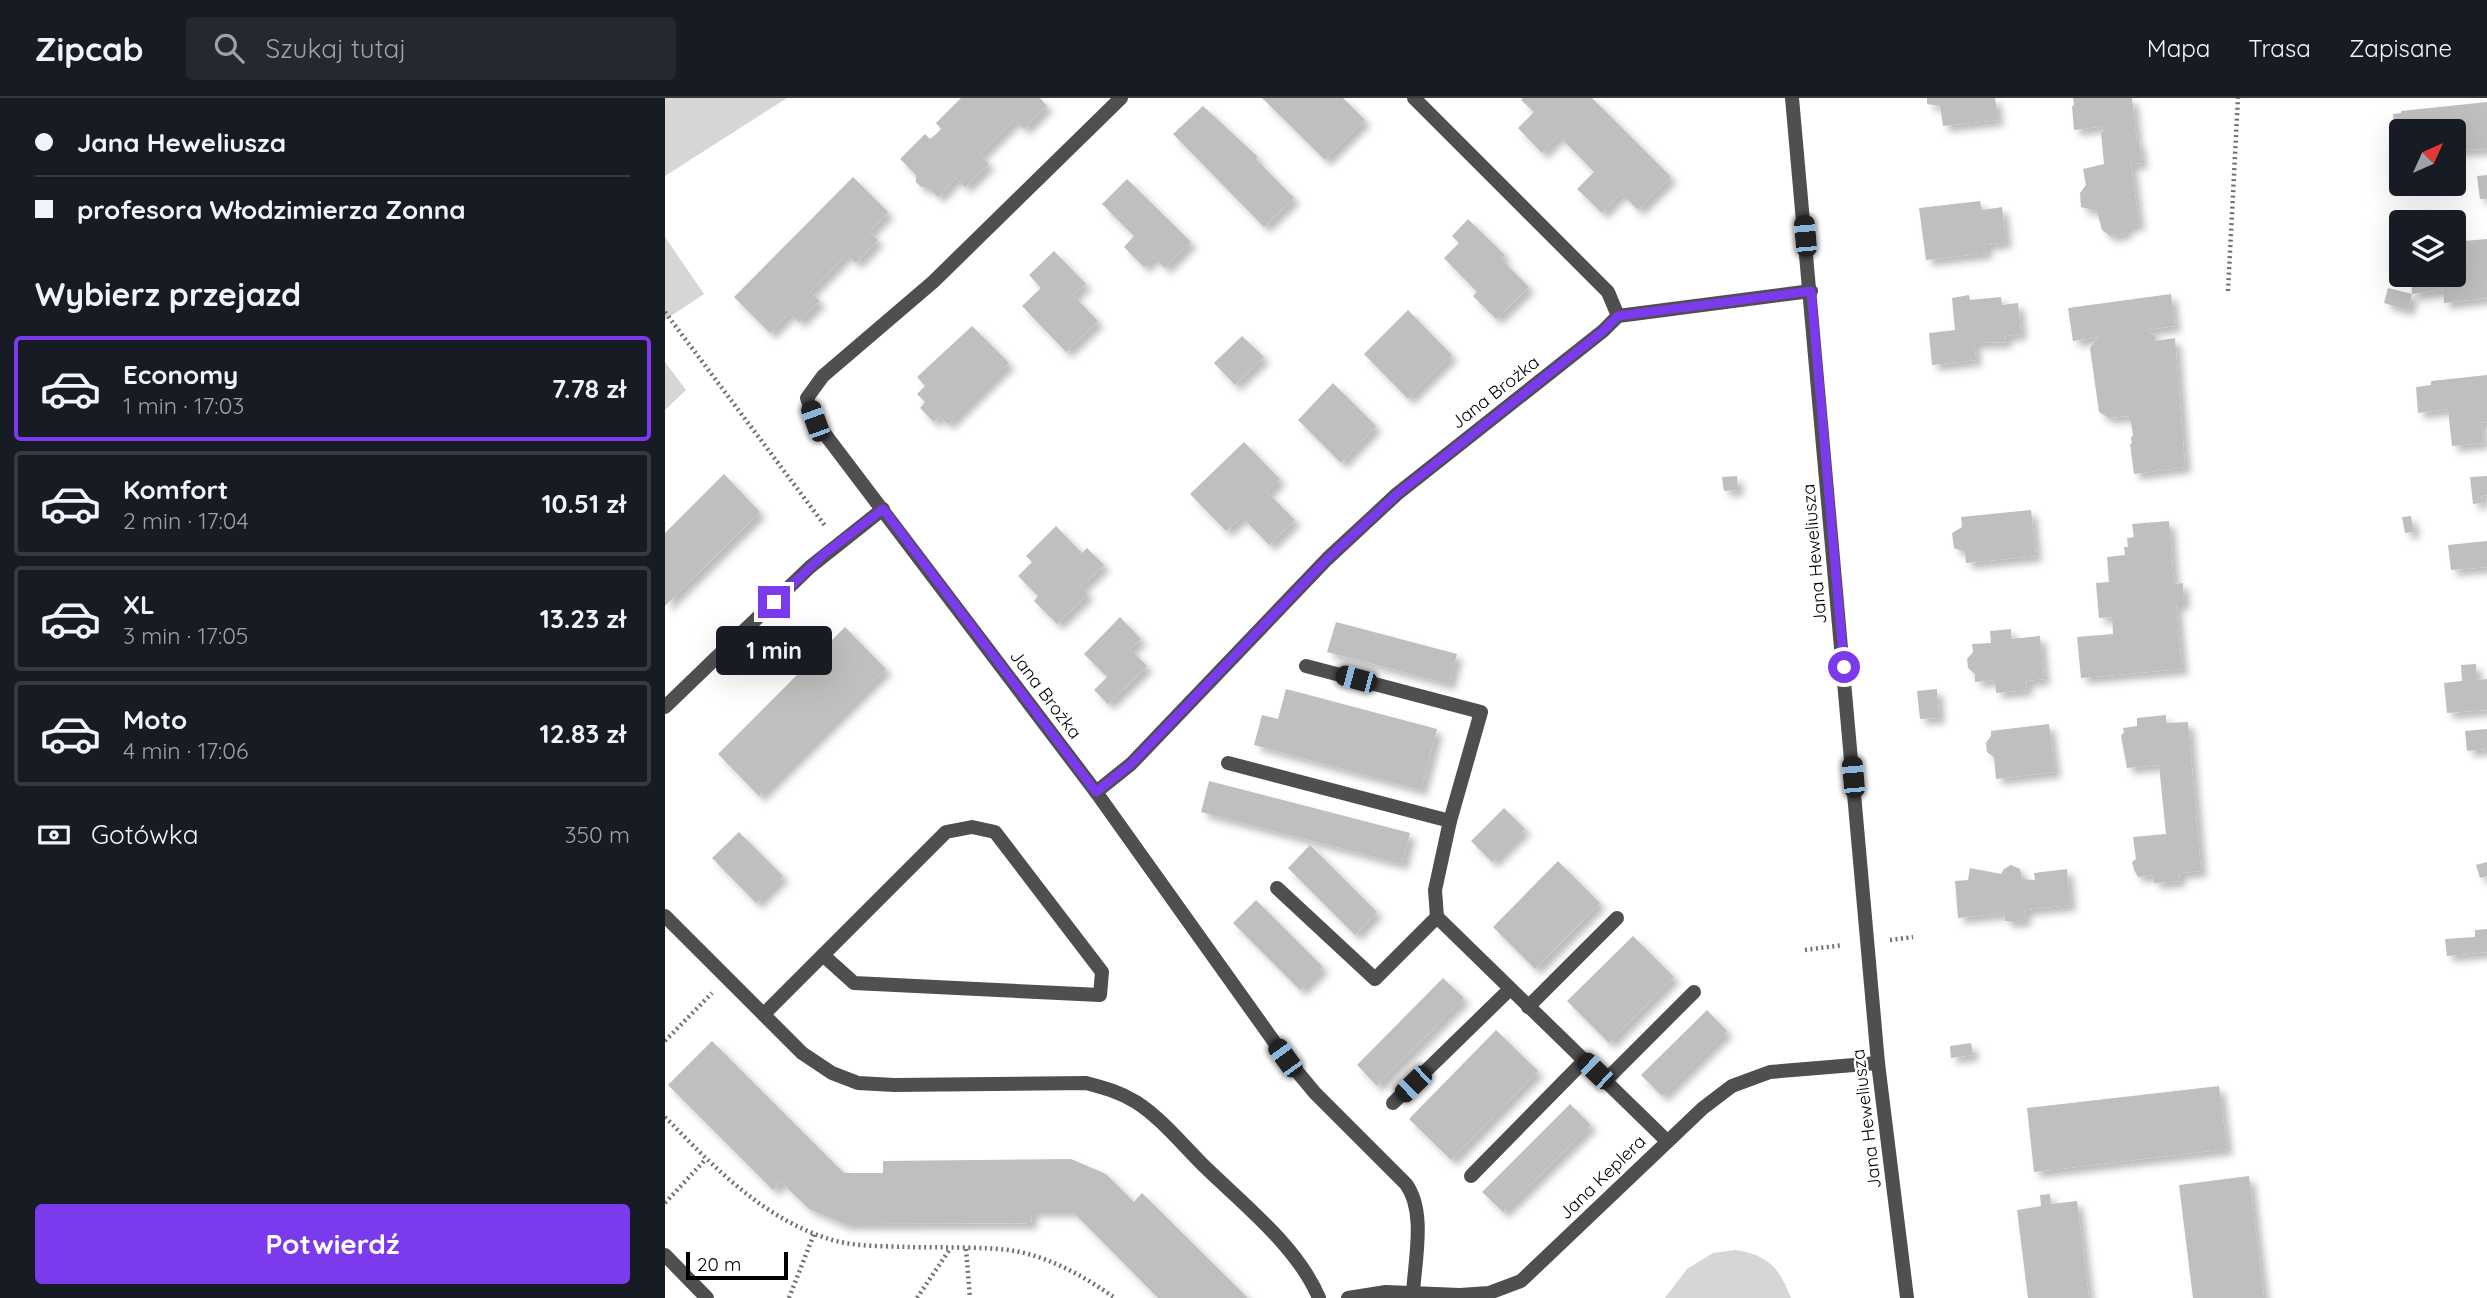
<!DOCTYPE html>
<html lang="pl">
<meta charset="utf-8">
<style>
:root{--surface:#171b24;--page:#242831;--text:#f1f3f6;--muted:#9ea1a6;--line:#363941;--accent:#7c3aed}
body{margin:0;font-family:Quicksand,sans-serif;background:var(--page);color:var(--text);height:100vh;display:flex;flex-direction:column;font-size:26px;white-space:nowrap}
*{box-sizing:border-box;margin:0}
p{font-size:23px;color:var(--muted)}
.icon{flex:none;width:38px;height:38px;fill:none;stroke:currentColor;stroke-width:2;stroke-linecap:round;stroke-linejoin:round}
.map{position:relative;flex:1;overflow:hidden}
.details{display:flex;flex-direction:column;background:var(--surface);width:665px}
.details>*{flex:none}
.hud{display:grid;align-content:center;height:154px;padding:0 35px;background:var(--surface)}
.needle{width:46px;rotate:45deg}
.fabs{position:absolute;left:1724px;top:21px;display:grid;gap:14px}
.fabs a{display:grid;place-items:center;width:77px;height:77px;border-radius:7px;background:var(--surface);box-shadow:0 7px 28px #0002;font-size:35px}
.scale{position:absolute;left:21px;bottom:18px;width:102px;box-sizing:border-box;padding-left:7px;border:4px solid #000;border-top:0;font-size:19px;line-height:24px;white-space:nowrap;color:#000;-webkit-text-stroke:5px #fff;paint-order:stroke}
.end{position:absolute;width:32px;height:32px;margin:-16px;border:9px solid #7c3aed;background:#fff;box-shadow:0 0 0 4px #fff}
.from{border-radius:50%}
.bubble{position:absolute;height:49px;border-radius:7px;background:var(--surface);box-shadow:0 7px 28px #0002;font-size:23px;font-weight:800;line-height:49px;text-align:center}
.car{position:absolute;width:21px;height:42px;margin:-21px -10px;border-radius:9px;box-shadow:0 0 5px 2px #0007;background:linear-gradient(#222 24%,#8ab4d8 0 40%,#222 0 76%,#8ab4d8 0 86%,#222 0)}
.hud b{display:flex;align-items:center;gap:24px;height:66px;font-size:26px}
.hud b+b{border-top:2px solid var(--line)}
.hud i{width:18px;height:18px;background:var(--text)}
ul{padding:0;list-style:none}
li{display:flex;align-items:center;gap:21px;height:105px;margin:0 14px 10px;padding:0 21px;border:4px solid var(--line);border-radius:7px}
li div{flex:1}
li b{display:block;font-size:26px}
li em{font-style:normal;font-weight:800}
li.selected{border-color:var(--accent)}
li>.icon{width:63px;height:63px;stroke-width:1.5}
h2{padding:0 35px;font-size:32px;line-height:84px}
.pay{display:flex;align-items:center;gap:18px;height:77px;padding:0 35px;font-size:26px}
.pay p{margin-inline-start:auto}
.cta{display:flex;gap:14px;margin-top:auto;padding:14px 35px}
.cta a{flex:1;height:80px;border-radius:7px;background:var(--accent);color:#fff;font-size:28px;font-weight:800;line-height:80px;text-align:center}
header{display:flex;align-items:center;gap:42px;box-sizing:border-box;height:98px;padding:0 35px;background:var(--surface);border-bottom:2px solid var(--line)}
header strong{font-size:33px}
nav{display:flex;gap:38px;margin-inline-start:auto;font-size:24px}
.search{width:490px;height:63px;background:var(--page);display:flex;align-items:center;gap:18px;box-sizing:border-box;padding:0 24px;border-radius:7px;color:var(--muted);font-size:26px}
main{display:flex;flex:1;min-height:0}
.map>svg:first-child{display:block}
.green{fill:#d6d6d6}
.building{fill:#bfbfbf;filter:url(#shadow)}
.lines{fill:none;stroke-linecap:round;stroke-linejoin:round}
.path{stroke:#717171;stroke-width:4.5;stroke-dasharray:2 3.5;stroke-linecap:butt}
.lane{stroke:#4f4f4f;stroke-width:14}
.street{stroke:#4f4f4f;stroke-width:14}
.route{stroke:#7c3aed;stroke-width:9}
.labels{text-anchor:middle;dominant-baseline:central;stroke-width:5;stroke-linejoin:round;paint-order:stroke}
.street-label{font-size:18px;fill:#000;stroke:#fff}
</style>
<header>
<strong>Zipcab</strong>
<div class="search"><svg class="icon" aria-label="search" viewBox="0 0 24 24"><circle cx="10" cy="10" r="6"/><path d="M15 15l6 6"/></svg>Szukaj tutaj</div>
<nav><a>Mapa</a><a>Trasa</a><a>Zapisane</a></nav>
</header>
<main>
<section class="details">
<div class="hud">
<b><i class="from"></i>Jana Heweliusza</b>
<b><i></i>profesora Włodzimierza Zonna</b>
</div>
<h2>Wybierz przejazd</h2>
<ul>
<li class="selected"><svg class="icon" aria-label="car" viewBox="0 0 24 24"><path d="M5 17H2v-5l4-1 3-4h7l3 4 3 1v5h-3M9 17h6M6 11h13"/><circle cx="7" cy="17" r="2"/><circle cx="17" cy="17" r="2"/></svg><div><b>Economy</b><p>1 min · 17:03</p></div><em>7.78 zł</em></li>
<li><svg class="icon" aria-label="car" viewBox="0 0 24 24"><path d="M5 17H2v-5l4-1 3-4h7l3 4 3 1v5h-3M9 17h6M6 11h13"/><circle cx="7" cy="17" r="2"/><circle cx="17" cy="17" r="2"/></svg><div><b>Komfort</b><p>2 min · 17:04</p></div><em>10.51 zł</em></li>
<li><svg class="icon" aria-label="car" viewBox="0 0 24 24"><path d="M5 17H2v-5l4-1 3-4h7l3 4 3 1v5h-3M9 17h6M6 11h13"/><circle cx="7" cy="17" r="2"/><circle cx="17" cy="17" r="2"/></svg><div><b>XL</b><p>3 min · 17:05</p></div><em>13.23 zł</em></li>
<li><svg class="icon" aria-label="car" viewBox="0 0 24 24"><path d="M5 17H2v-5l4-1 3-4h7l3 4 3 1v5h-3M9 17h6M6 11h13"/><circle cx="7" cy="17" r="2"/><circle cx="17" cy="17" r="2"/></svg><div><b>Moto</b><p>4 min · 17:06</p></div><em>12.83 zł</em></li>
</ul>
<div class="pay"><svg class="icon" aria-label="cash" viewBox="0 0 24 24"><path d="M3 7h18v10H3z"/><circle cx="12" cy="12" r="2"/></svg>Gotówka<p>350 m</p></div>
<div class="cta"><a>Potwierdź</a></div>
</section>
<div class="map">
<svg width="1822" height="1200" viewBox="0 0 1822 1200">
<defs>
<filter id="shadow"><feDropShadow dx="6" dy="6" stdDeviation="3.5" flood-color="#0004"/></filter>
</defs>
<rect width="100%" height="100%" fill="#fff"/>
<g class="green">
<polygon points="0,0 122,0 0,78"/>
<polygon points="0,139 39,196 0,222"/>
<polygon points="0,264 21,292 0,312"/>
<path d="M1070,1152C1103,1157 1114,1169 1126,1200H1000L1022,1171L1048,1155Z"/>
</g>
<g class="building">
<polygon points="296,0 375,0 382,8 359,31 350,22 315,57 324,66 300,89 291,80 273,99 264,90 256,89 251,84 251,77 235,61 260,36 265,41 270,37 276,31 271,25"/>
<polygon points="597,0 678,0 700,22 660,62"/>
<polygon points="858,0 927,0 1006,79 973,112 956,95 937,115 912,91 929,74 894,38 877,55 853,30 869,14 856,2"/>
<polygon points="1262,0 1330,0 1333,22 1278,28 1275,8 1262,6"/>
<polygon points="1408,0 1467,0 1472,44 1474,44 1477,65 1466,66 1474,126 1464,128 1458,136 1445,138 1437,132 1432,113 1416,109 1415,95 1421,87 1418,71 1439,66 1436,34 1440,33 1440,28 1409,32 1407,8 1409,8"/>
<polygon points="1822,4 1822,51 1788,52 1788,33 1730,34 1728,16 1736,15 1736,13"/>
<polygon points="538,8 593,59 591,61 629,100 599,129 508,36"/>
<polygon points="1822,77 1822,101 1815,101 1812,78"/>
<polygon points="188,79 223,114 204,134 213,142 191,165 182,156 145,194 155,203 134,224 125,215 105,235 69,199"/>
<polygon points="462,81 526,144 500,170 489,159 479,169 459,149 469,138 437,106"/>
<polygon points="1315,103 1317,112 1337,109 1341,144 1320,147 1322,155 1261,162 1254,110"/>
<polygon points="803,121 840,157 836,161 864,189 831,221 808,198 812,194 779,160 794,145 787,138"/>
<polygon points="1822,141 1822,200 1779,205 1778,192 1747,196 1746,177 1788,177 1788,144"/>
<polygon points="389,153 421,186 408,197 433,223 401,254 357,208 376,190 364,177"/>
<polygon points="1723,190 1747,196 1743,212 1719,205"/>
<polygon points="1506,196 1510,228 1481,232 1490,238 1490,243 1510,240 1520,369 1469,376 1465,346 1467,345 1466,340 1468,337 1466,324 1462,318 1444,320 1434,314 1425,250 1433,239 1408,243 1403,210"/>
<polygon points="1304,197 1305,202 1336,199 1337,207 1353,205 1356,236 1340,238 1341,244 1309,245 1311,262 1267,267 1264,235 1290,232 1287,200"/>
<polygon points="743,212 787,257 743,301 699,256"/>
<polygon points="307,228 344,265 283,326 274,318 269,324 255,310 260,304 252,296 260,288 252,279"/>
<polygon points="577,238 599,259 570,287 549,265"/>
<polygon points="1822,277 1822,324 1816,325 1819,345 1787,348 1783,311 1753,315 1751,289 1766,287 1766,283"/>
<polygon points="668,285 711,328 676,365 633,322"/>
<polygon points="579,344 615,381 602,394 630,422 604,447 577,419 561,433 525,396"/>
<polygon points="59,376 95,414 0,508 0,435"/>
<polygon points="1072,378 1073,392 1059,393 1057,379"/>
<polygon points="1822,378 1822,397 1816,398 1817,405 1808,406 1805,379"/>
<polygon points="1366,412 1371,458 1301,465 1300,454 1289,450 1287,435 1297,429 1296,419"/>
<polygon points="1746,418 1749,434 1740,435 1737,419"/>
<polygon points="1504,423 1509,486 1518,485 1519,506 1511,506 1517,571 1416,580 1412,539 1448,536 1447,519 1434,520 1431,485 1444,484 1442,459 1460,457 1459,449 1463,449 1462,440 1469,439 1467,426"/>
<polygon points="391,428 417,455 422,450 439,467 416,489 423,496 392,526 369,503 373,498 353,478 367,464 361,458"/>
<polygon points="1822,443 1822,469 1786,472 1783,447"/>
<polygon points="455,519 476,541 465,551 482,568 443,606 429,592 442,579 419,556"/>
<polygon points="671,524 792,556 784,586 662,554"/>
<polygon points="180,529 221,571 94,698 53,656"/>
<polygon points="1346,531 1346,541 1375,538 1379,581 1361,583 1362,592 1331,595 1330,582 1310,584 1310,576 1303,570 1302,561 1308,554 1307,546 1326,545 1325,533"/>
<polygon points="1811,566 1812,582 1822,581 1822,612 1782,615 1779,585 1797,583 1796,567"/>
<polygon points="621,591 772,631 756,692 589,647 597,617 613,621"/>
<polygon points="1272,591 1274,620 1255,621 1252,593"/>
<polygon points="1501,617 1501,625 1523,624 1536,773 1514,775 1515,783 1489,785 1488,777 1473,779 1469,772 1467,764 1471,761 1468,739 1501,736 1494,667 1462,670 1456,638 1459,634 1458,630 1472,628 1472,620"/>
<polygon points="1384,626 1390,674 1331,681 1329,659 1322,654 1321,645 1326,638 1326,633"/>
<polygon points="1822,631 1822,657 1820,651 1802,653 1800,633"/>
<polygon points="544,683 745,735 737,766 536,714"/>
<polygon points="839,710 860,731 827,764 806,743"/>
<polygon points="74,734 118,778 91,805 47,760"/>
<polygon points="645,747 712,814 690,837 623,770"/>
<polygon points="893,763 935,805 870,871 828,829"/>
<polygon points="1822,764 1822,778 1815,780 1811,767"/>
<polygon points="1346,767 1355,771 1357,781 1370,782 1369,775 1402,771 1405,807 1359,812 1361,821 1351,824 1340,823 1339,815 1293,820 1290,783 1303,782 1305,770 1336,776 1339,771"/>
<polygon points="591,802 658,869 635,892 568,825"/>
<polygon points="1822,831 1822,854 1782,858 1780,841 1810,839 1810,832"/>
<polygon points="968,838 1009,879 944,945 902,903"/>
<polygon points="778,880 799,900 712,988 692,967"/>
<polygon points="1042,912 1062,933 997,998 976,977"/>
<polygon points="831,932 873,973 786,1062 744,1021"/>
<polygon points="47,943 179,1075 218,1075 218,1063 406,1061 441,1076 469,1104 477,1095 583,1200 493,1200 407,1113 367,1113 366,1125 180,1126 144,1111 116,1084 108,1092 3,987"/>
<polygon points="1306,945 1308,957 1286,960 1285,948"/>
<polygon points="1554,988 1562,1051 1369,1074 1362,1010"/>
<polygon points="905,1006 926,1027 838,1114 817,1094"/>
<polygon points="1584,1078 1599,1200 1528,1200 1514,1087"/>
<polygon points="1385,1096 1386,1106 1412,1103 1424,1200 1363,1200 1352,1112 1376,1108 1375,1097"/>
</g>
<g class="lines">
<g class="path">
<polyline points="1563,193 1573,0"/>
<polyline points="0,214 161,429"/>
<polyline points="1225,842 1248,839"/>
<polyline points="1140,852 1178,847"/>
<polyline points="0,943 47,895"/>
<path d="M0,1019C48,1068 97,1120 164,1141C189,1149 218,1148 244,1149C275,1150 320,1148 350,1153C387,1160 420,1179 450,1200"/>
<polyline points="0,1105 41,1061"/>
<polyline points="301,1151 305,1200"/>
<polyline points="124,1200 149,1136"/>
<polyline points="252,1200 285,1151"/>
</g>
<g class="lane">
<polyline points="563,665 785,723"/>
<path d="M431,694L620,959L650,995L741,1086C761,1113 750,1161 748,1195"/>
<polyline points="612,790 710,881 772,819 770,792 785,723 816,614 641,568"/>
<polyline points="772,819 1002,1043"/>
<polyline points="863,909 952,820"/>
<polyline points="940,983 1029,894"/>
<polyline points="728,1005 845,891"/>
<polyline points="806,1078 919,963"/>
</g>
<g class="street">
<polyline points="456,0 268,184 158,278 142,300 150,323 431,694 466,666 662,461 732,396 938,233 953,218 1146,193"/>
<polyline points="749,0 943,194 953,218"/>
<polyline points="1127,0 1213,965 1242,1200"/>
<polyline points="0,609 145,469 218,411"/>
<path d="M0,818L137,955L167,975L193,985L229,987L421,985C440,990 455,994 471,1004C496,1020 517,1046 538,1067C577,1105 633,1149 654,1200"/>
<polyline points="99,916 281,734 307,729 330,734 437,874 435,897 189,885 159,858"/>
<polyline points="0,1157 42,1200"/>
<polyline points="683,1200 721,1194 795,1197 824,1195 856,1183 1038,1010 1067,988 1105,974 1213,965"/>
</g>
</g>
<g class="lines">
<polyline class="route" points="109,504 158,457 218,411 431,694 466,666 662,461 732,396 938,233 953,218 1146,193 1179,569"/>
</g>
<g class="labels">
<g class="street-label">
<text transform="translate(830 294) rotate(-38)">Jana Brożka</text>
<text transform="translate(1149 456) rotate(-95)">Jana Heweliusza</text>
<text transform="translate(381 596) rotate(53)">Jana Brożka</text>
<text transform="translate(1201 1021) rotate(-97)">Jana Heweliusza</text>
<text transform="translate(937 1079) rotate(-44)">Jana Keplera</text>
</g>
</g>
</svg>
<div class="fabs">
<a><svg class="needle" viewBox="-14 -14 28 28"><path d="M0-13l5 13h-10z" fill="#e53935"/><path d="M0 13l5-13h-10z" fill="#9ea1a6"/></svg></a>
<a><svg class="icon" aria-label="layers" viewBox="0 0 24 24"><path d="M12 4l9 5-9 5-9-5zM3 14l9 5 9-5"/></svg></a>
</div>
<div class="scale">20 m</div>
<i class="end from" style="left:1179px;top:569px"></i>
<i class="end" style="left:109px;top:504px"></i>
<div class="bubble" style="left:51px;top:528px;width:116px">1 min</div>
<i class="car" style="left:1140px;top:138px;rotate:355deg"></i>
<i class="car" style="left:150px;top:323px;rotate:340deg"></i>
<i class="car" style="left:691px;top:581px;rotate:285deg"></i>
<i class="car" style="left:1188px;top:679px;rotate:355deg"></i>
<i class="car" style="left:620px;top:960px;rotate:324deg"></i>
<i class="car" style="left:930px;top:973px;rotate:314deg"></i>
<i class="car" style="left:748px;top:986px;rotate:226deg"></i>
</div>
</main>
